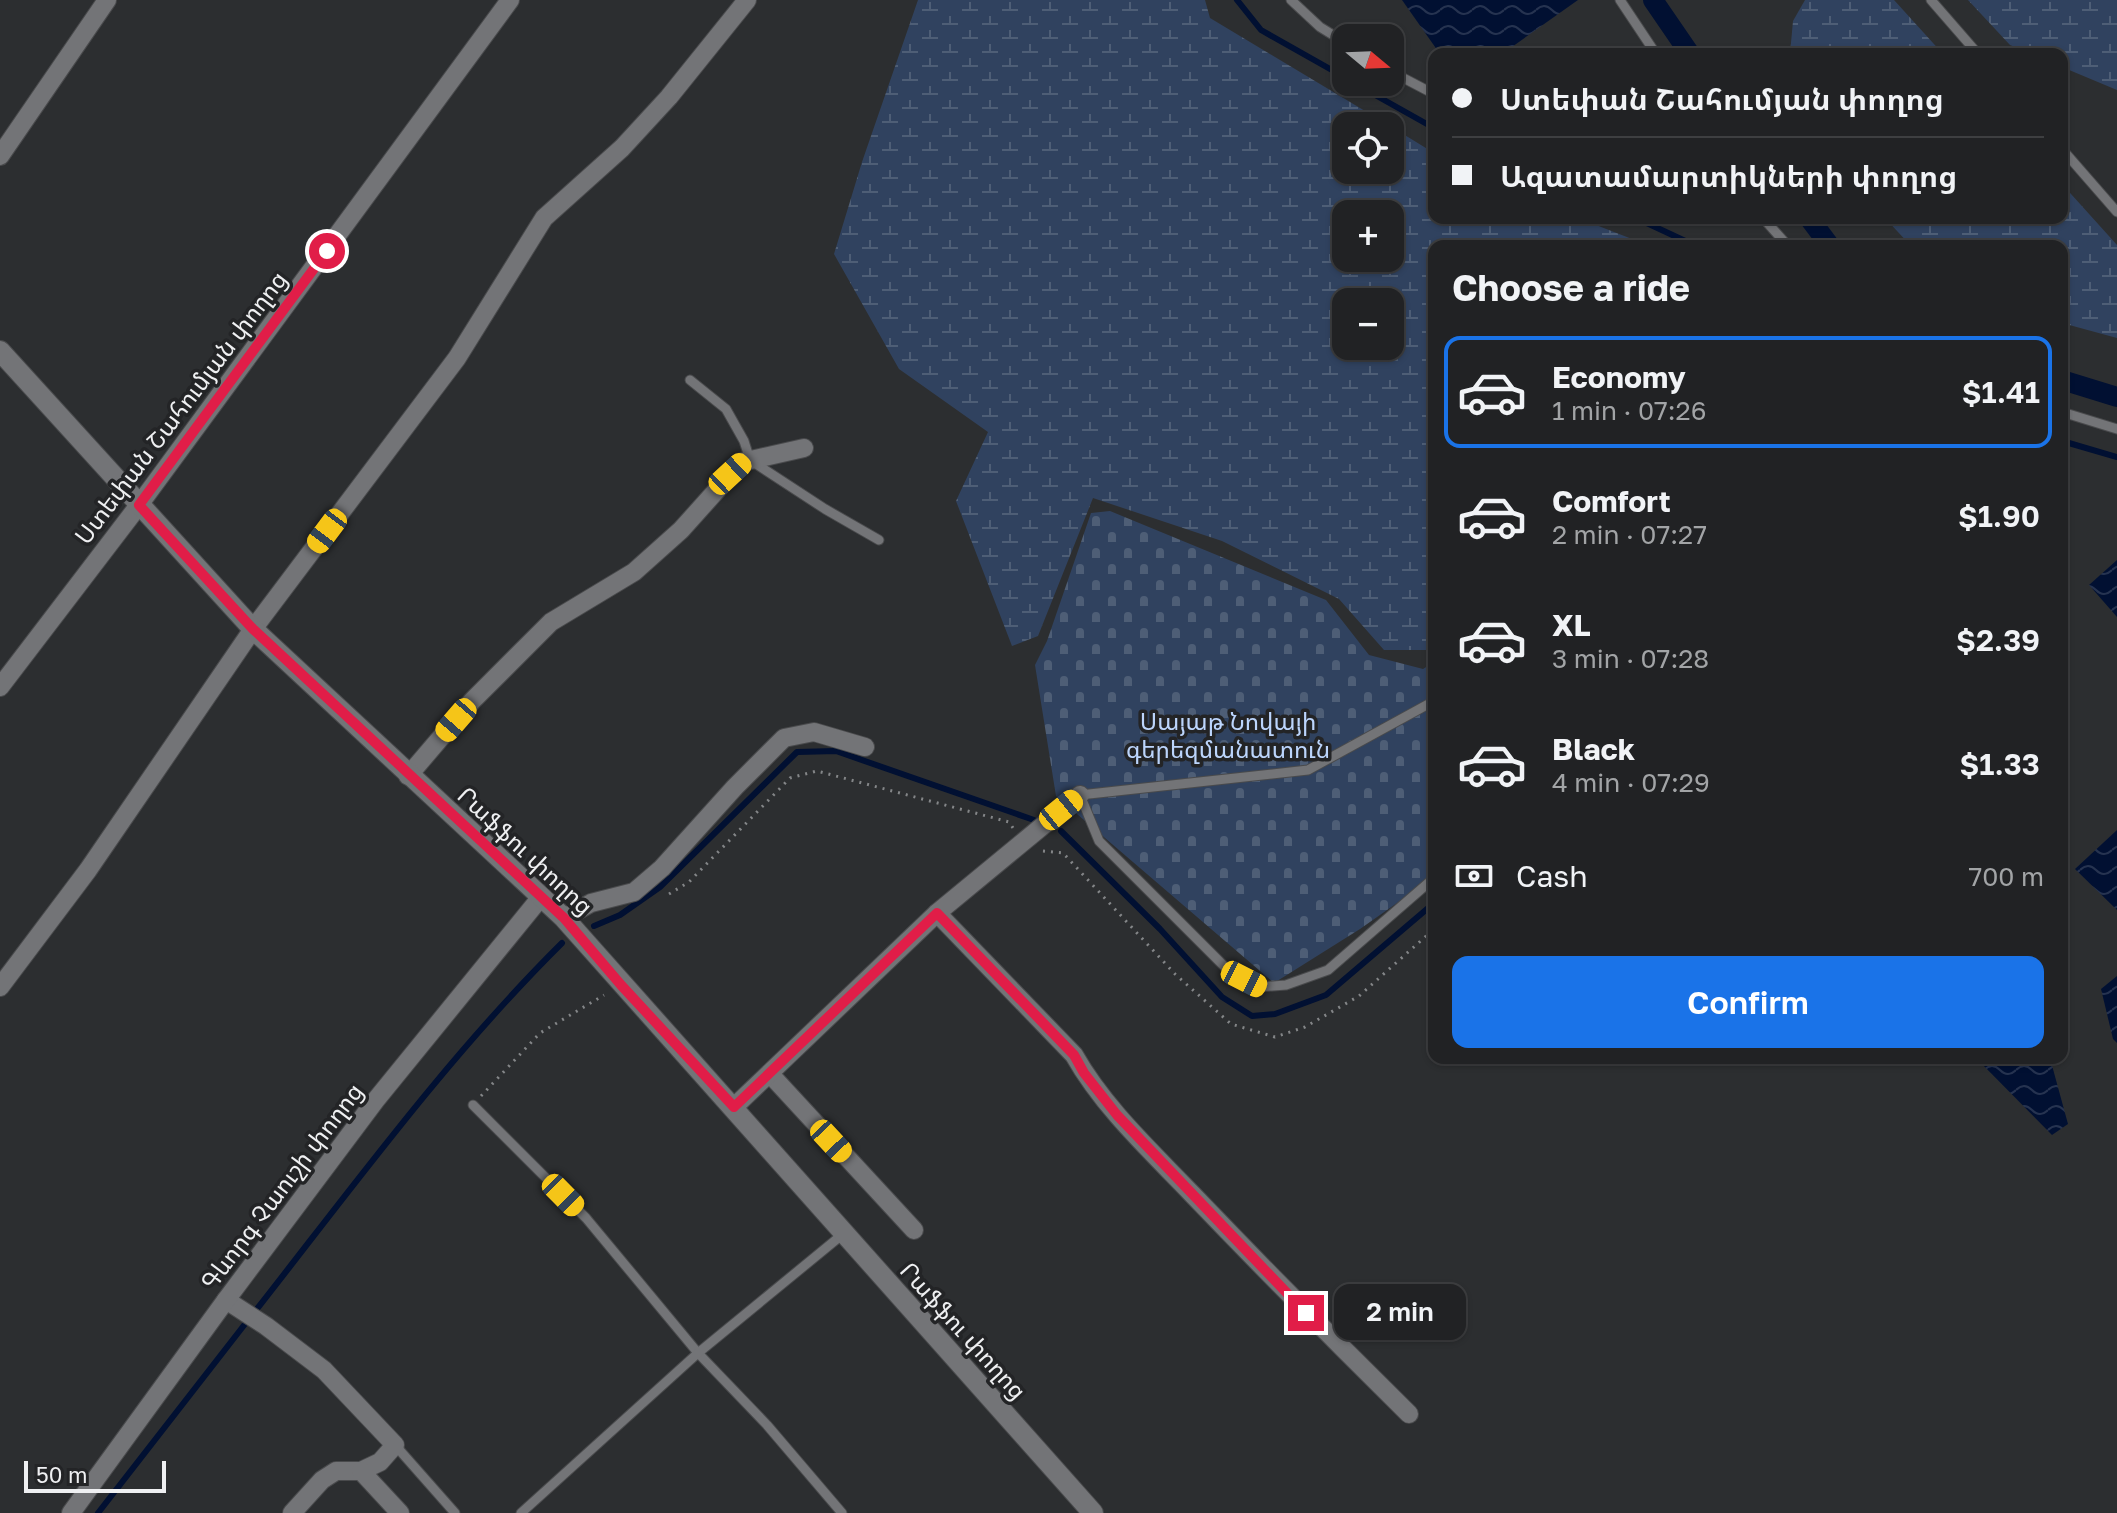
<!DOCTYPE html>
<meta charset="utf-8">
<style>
:root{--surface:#212224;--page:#2d2f31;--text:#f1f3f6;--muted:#a2a4a6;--line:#3e3f41;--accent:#1a73e8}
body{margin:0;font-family:"Golos Text","Noto Sans Armenian",sans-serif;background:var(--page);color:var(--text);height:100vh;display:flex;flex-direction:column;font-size:30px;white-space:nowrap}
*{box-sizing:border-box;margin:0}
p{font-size:26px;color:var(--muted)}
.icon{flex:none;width:44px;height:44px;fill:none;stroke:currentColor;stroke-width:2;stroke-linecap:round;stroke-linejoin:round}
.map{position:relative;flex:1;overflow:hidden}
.drawer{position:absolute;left:1428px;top:240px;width:640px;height:824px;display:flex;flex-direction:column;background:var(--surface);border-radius:16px;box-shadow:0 2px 6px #0004,0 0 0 2px var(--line)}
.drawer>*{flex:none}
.guide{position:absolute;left:1428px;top:48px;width:640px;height:176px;border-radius:16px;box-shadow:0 2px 6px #0004,0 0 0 2px var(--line);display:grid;align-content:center;height:176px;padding:0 24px;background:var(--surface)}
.needle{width:52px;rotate:109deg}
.controls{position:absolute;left:1332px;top:24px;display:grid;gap:16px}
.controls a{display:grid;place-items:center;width:72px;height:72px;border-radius:16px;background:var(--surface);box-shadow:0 2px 6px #0004,0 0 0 2px var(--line);font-size:40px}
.scale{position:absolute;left:24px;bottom:20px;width:142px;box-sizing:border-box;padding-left:8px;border:4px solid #eff0f2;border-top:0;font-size:22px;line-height:28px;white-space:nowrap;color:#eff0f2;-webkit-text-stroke:6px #232426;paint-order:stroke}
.end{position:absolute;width:36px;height:36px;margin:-18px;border:10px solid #e11d48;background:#fff;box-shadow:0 0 0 4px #fff}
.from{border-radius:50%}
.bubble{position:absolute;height:56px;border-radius:16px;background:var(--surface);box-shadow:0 2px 6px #0004,0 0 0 2px var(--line);font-size:26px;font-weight:600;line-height:56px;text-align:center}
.car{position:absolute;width:24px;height:48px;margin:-24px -12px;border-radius:10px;box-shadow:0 0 6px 2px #0007;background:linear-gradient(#f5c518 24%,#345 0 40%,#f5c518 0 76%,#345 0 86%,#f5c518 0)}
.guide b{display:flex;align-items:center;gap:28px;height:76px;font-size:30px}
.guide b+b{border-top:2px solid var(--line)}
.guide i{width:20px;height:20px;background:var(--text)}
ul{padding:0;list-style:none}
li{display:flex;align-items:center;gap:24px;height:112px;margin:0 16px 12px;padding:0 8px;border:4px solid transparent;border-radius:16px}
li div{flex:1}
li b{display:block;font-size:30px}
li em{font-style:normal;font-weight:600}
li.selected{border-color:var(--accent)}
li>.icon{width:72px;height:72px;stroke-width:1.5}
h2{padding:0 24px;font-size:36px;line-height:96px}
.pay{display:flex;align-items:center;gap:20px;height:88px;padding:0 24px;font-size:30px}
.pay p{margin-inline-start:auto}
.primary-button{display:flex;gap:16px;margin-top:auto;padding:16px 24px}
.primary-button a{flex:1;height:92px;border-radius:16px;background:var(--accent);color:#fff;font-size:32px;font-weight:600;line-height:92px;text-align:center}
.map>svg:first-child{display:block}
.wetland{fill:url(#wetland-marsh);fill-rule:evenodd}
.cemetery{fill:url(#cemetery-stones)}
.water{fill:url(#water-waves)}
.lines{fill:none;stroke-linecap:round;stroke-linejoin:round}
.stream{stroke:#011032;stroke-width:6}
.canal{stroke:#011032;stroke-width:20}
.service-casing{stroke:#494a4c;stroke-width:11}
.minor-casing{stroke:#494a4c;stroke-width:20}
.secondary-casing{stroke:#494a4c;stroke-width:22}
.path{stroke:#848688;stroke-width:3;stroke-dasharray:2 6;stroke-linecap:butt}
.service{stroke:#737477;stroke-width:9}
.minor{stroke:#737477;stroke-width:18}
.secondary{stroke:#737477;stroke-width:20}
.route{stroke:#e11d48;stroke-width:10}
.labels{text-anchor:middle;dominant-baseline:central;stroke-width:7;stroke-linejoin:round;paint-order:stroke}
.street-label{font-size:24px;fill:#eff0f2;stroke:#232426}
.park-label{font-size:24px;fill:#bcd5fc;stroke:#232426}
</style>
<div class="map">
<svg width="2117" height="1513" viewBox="0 0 2117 1513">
<defs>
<pattern id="wetland-marsh" width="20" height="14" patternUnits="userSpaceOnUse" patternTransform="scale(2)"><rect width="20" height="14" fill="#30425f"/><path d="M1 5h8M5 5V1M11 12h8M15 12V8" fill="none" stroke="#4e5e76"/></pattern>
<pattern id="cemetery-stones" width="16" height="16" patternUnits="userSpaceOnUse" patternTransform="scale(2)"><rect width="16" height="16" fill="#30425f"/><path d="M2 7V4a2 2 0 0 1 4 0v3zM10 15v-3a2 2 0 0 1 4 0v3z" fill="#4e5e76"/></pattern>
<pattern id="water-waves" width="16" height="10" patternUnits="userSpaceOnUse" patternTransform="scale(2)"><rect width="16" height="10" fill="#011032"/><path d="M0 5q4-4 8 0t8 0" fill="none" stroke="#263350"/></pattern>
</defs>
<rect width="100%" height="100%" fill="#2c2e30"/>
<g class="wetland">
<path d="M918,0H1205L1210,18L1390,126H1346V170H1390V126L1434,153V218H1578L1650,246H1434V650H1384L1339,599L1222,541L1093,498L1038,636L1012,646L956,501L988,432L899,369L834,254L862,162ZM1346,214H1390V258H1346ZM1346,302H1390V346H1346Z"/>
<polygon points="1805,0 1894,0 1943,54 1790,54 1793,21"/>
<polygon points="1968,0 2117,0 2117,90 2062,67 2062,54 2032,54 2010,45"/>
<polygon points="2062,184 2117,245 2117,338 2062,323 2062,246 1911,246 1885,218 2062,218"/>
</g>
<polygon class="cemetery" points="1110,511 1326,600 1369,655 1423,669 1434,662 1434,877 1360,929 1274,983 1056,796 1035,665 1047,641 1091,513"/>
<g class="water">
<polygon points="1402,0 1578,0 1502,54 1440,54"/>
<polygon points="2117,560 2117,617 2089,585"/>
<polygon points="2117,830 2117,910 2075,869"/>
<polygon points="2117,976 2117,1043 2113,1039 2101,989"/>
<polygon points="1976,1058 2050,1058 2068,1124 2052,1135"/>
</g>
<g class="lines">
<g class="stream">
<polyline points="1237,0 1261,30 1346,78"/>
<polyline points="1352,82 1434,128"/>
<polyline points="1636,218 1696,246"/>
<polyline points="2062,441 2117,457"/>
<polyline points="1061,831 1160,929 1222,997 1252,1016 1275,1014 1326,995 1434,903"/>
<polyline points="594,926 620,915 660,887 797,752 836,751 1034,820"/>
<path d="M253,1314C352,1188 448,1056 562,943"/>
<polyline points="98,1513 245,1324"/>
</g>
<g class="canal">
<polyline points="1653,0 1690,54"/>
<polyline points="1809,218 1830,246"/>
<polyline points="2062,380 2117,397"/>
</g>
<defs>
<g id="service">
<polyline points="1291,0 1320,27 1346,43"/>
<polyline points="1620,0 1656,54"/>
<polyline points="1931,0 1978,54"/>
<polyline points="1390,71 1434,94"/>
<polyline points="2062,149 2117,212"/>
<polyline points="1763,218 1788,246"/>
<polyline points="690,380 726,409 744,441 750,460 825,509 879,540"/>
<polyline points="2062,412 2117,429"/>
<polyline points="1434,701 1308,770 1080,795 1099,841 1229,971 1259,987 1286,985 1328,970 1434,878"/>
<polyline points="473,1105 586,1218 698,1353 767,1425 842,1513"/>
<polyline points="395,1445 455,1513"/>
<polyline points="521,1513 698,1353 843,1234"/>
</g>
<g id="minor">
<polyline points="0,156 107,0"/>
<polyline points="0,687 139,505 510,0"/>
<polyline points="408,776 472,701 551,622 634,572 681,530 742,462 804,448"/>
<path d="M937,913L1074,1055C1104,1108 1151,1151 1193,1195C1264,1269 1336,1342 1409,1414"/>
<polyline points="564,918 591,903 634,892 662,868 735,787 784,738 814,732 865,747"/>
<polyline points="0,987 88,870 253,629 457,358 544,218 622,148 669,97 747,0"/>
<polyline points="770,1074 914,1230"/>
<polyline points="734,1107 937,913 1080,795"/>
<polyline points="226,1300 266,1326 324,1370 395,1445 380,1462 361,1471 336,1471 322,1480 292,1513"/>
<polyline points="361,1471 400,1513"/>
<polyline points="71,1513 226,1300 375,1101 541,897"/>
</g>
<polyline id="secondary" points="0,351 253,629 564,918 1093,1513"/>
</defs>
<use href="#service" class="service-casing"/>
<use href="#minor" class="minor-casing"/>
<use href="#secondary" class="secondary-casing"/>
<g class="path">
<polyline points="1043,851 1063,853 1175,974 1231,1024 1275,1037 1305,1027 1359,996 1434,929"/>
<polyline points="669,894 689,882 790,778 817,771 1009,822 1013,828"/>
<polyline points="481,1096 540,1033 604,995"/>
</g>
<use href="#service" class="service"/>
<use href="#minor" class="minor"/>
<use href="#secondary" class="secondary"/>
</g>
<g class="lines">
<polyline class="route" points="327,251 139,505 253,629 564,918 621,985 734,1107 937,913 1074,1055 1084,1073 1117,1115 1306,1313"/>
</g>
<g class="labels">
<g class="street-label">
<text transform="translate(180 407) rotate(-53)">Ստեփան Շահումյան փողոց</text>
<text transform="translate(526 850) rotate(43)">Րաֆֆու փողոց</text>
<text transform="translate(281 1186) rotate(-53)">Գևորգ Չաուշի փողոց</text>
<text transform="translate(964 1330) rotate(48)">Րաֆֆու փողոց</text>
</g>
<g class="park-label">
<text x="1228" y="720">Սայաթ Նովայի<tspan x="1228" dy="28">գերեզմանատուն</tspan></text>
</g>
</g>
</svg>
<div class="controls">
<a><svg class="needle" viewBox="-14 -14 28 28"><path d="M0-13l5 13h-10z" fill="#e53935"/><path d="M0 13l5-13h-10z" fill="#a2a4a6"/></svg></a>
<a><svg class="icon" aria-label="locate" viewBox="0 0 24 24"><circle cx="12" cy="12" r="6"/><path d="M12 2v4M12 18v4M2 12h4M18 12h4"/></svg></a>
<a>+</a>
<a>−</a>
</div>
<div class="scale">50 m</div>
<i class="end from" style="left:327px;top:251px"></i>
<i class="end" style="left:1306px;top:1313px"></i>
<div class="bubble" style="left:1334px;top:1284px;width:132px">2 min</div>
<i class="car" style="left:730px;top:474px;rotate:47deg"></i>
<i class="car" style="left:327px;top:531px;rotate:217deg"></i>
<i class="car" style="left:456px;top:720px;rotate:221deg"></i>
<i class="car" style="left:1061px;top:810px;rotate:51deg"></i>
<i class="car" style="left:1244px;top:979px;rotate:117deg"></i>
<i class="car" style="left:831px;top:1141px;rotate:137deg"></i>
<i class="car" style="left:563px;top:1195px;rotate:135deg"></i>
<div class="guide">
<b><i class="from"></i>Ստեփան Շահումյան փողոց</b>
<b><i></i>Ազատամարտիկների փողոց</b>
</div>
<section class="drawer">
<h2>Choose a ride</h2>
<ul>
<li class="selected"><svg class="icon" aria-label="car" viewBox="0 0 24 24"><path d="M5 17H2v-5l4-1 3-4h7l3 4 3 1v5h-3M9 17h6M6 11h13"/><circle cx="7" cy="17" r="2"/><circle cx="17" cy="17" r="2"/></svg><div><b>Economy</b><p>1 min · 07:26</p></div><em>$1.41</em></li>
<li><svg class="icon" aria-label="car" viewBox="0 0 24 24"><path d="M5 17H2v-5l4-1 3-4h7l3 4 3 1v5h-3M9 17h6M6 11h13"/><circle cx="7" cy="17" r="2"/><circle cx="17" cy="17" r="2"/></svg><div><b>Comfort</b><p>2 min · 07:27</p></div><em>$1.90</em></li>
<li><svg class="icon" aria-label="car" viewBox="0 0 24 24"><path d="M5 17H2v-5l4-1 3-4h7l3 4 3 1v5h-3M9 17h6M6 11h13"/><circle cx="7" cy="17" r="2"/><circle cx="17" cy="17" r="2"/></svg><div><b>XL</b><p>3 min · 07:28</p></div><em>$2.39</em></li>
<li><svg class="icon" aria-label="car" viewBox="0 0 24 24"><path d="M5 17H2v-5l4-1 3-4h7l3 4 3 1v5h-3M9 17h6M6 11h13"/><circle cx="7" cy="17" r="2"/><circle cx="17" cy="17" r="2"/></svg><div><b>Black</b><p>4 min · 07:29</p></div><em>$1.33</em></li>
</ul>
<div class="pay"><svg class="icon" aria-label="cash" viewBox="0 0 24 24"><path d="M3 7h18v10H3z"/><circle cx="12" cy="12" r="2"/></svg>Cash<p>700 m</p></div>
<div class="primary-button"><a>Confirm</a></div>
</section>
</div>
